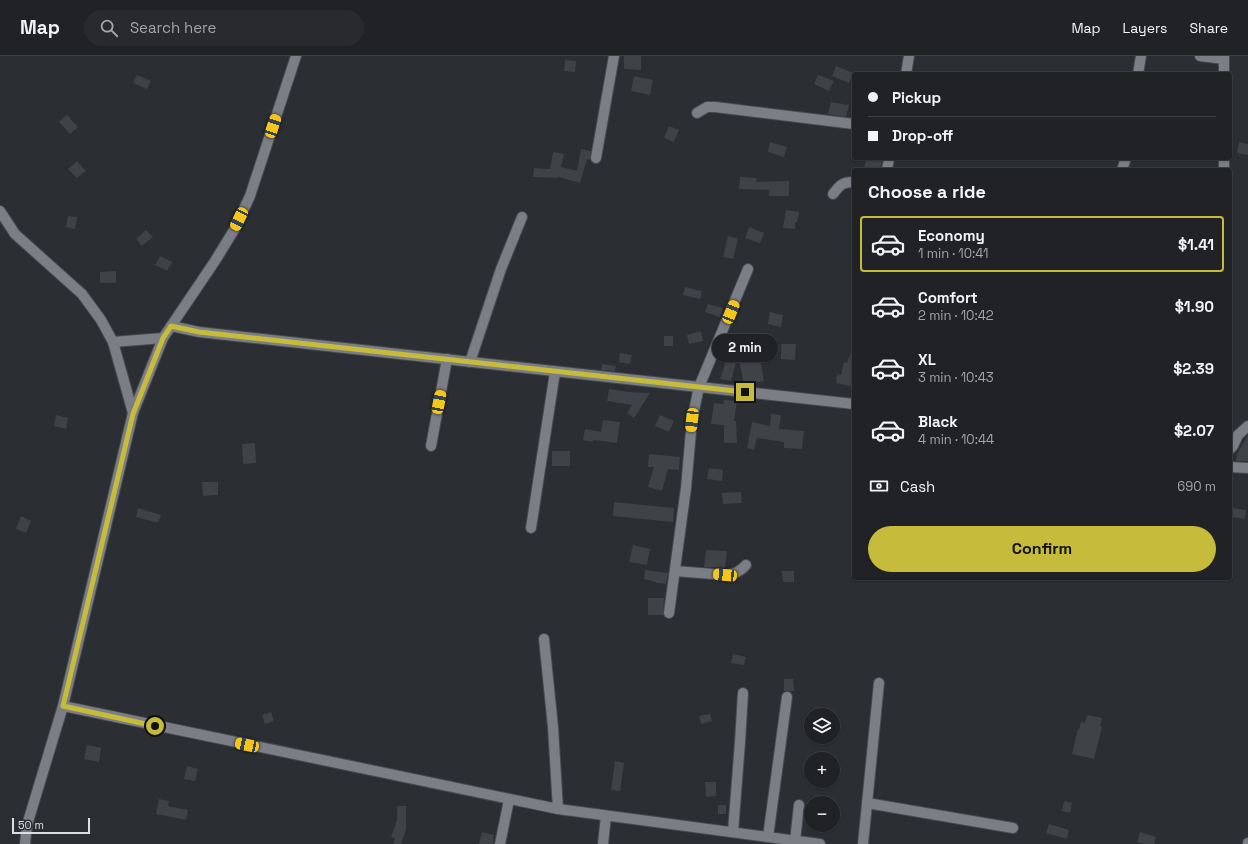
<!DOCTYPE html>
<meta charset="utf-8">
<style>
:root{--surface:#202226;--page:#282a2e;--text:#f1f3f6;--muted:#a2a4a7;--line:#3d3f43;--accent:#c7bb3b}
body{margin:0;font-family:"Space Grotesk",sans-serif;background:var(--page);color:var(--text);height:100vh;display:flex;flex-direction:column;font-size:15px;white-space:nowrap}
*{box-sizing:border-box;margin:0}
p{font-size:13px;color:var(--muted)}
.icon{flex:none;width:22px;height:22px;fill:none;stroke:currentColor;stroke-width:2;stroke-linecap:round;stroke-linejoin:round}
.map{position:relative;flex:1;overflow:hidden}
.details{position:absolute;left:852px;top:112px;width:380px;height:412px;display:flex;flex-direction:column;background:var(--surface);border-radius:4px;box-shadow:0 1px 3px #0004,0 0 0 1px var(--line)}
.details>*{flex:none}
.guide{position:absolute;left:852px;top:16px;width:380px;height:88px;border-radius:4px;box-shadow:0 1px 3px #0004,0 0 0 1px var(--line);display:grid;align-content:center;height:88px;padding:0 16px;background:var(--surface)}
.controls{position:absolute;left:804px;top:652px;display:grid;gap:8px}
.controls a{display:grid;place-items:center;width:36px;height:36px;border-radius:50%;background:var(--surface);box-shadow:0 1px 3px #0004,0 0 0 1px var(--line);font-size:20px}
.scale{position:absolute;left:12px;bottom:10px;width:78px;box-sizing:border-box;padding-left:4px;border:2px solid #dcdee2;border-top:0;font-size:11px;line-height:14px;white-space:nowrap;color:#dcdee2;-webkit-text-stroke:3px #2b2e33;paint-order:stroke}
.end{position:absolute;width:18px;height:18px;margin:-9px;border:5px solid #c7bb3b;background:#111;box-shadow:0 0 0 2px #111}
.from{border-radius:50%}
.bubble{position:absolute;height:28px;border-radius:14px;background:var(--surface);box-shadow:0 1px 3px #0004,0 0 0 1px var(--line);font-size:13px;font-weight:800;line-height:28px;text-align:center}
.car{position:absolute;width:12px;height:24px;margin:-12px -6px;border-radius:5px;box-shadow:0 0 3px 1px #0007;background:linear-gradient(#f5c518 24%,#345 0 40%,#f5c518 0 76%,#345 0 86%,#f5c518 0)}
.guide b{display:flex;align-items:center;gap:14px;height:38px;font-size:15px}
.guide b+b{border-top:1px solid var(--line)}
.guide i{width:10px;height:10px;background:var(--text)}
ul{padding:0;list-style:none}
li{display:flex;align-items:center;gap:12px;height:56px;margin:0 8px 6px;padding:0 8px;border:2px solid transparent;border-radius:4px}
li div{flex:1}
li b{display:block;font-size:15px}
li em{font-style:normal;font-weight:800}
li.on{border-color:var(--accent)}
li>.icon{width:36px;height:36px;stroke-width:1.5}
h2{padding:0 16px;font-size:18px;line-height:48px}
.pay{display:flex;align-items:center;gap:10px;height:44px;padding:0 16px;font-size:15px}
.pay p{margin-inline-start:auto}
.action{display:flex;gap:8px;margin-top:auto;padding:8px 16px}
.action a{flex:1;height:46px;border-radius:24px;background:var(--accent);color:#111;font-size:16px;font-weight:800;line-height:46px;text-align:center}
header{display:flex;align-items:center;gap:24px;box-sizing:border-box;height:56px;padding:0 20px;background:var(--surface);border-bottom:1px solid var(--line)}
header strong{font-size:19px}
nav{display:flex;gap:22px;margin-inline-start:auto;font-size:14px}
.search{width:280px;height:36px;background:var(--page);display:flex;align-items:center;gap:10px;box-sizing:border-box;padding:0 14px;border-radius:22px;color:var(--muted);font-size:15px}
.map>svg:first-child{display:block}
.building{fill:#3f4247}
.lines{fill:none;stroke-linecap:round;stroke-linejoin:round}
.minor-casing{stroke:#474a4f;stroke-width:12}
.minor{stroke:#7b7e84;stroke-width:10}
.route{stroke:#c7bb3b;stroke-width:5}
</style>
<header>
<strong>Map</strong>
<div class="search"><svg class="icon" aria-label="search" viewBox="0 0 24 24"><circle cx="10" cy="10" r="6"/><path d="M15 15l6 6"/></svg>Search here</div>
<nav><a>Map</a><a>Layers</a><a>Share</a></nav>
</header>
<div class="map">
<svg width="1248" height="788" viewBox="0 0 1248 788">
<rect width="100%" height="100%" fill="#2b2e33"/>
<g class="building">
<polygon points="624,0 641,0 641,14 624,13"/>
<polygon points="565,4 576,5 575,16 564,15"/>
<polygon points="836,10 853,17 849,27 832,20"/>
<polygon points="137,19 151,25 147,33 133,27"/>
<polygon points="818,19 834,25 829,35 814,28"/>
<polygon points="634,20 653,24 650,39 631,35"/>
<polygon points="831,46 849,49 846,61 828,58"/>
<polygon points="67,59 78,71 70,78 59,66"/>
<polygon points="669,70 679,74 674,86 664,82"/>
<polygon points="770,86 787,91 784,101 768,96"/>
<polygon points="1239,86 1248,88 1248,99 1237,97"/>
<polygon points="581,93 591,95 590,104 587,103 580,127 559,121 558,122 533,121 534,112 550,113 553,96 564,98 561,111 577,115"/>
<polygon points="871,102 882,102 881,114 864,112 866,104 870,105"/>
<polygon points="77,105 86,115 77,122 68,113"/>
<polygon points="740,121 757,122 756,126 789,125 789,140 769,140 769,134 739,133"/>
<polygon points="786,154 799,156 797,166 795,166 795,173 783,172"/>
<polygon points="68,160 77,161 75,173 66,171"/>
<polygon points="749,171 764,177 760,187 745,182"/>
<polygon points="146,174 153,181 142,190 136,183"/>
<polygon points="728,180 738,183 733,203 723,201"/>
<polygon points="160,200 172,206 167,215 155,209"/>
<polygon points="116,215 116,227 100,227 100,216"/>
<polygon points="685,231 702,235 700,243 683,239"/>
<polygon points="708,248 723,252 720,261 705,256"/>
<polygon points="770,256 783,259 781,271 768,268"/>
<polygon points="701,275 703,285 689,288 687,279"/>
<rect x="664" y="280" width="9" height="10"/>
<polygon points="781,288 796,288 795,304 781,303"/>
<polygon points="854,290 854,331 836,327 837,318 841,319 844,306 847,307"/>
<polygon points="729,295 738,298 731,325 720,323"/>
<polygon points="620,297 632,299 630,308 619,306"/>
<polygon points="738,298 756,303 760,303 764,325 744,329"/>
<polygon points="602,308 616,310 615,315 601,314"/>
<polygon points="609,333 629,336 650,337 634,362 627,357 632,349 607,345"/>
<polygon points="724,344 737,345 734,365 736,365 737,387 724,387 724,369 711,368 714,347 723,348"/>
<polygon points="771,358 781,359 779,373 804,375 802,393 784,392 784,386 757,382 754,394 747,392 752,366 770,370"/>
<polygon points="56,359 68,362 66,373 54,370"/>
<polygon points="660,359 674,365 669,376 655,370"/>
<polygon points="603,364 620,366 617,387 593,384 593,386 583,384 585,373 601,376"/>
<polygon points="1248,379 1248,405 1236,405 1237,398"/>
<polygon points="255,387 256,407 243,408 242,388"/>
<rect x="552" y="395" width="18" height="15"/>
<polygon points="649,398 680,401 679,414 668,413 662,435 648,431 654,411 648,411"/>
<polygon points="709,412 723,414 722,425 707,423"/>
<polygon points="202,426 218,426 218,439 203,440"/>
<polygon points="741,436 742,447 723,448 722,437"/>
<polygon points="614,446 674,452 673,466 613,460"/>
<polygon points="138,452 161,459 158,467 136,461"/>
<polygon points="1233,452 1246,454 1245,463 1232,461"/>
<polygon points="21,460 31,465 26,477 16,473"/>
<polygon points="633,489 650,493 647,509 629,506"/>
<polygon points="706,494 727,495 725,512 704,511"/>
<polygon points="645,514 668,517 666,528 656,527 656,526 644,523"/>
<polygon points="782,515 794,515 794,526 783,526"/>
<polygon points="648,542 664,542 663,559 648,559"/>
<polygon points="733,598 746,601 744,609 731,607"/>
<polygon points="784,623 793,623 794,635 784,635"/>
<polygon points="271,656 274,665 265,668 262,659"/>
<polygon points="710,658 712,665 701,668 699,660"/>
<polygon points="1087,659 1102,662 1100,670 1102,671 1094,703 1072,698 1078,673 1079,674 1081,666 1085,667"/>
<polygon points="87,689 101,692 99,706 84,703"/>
<polygon points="615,705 624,707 620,735 611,734"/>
<polygon points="187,710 198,713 195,725 184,723"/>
<polygon points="705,726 716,726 716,740 706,741"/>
<polygon points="159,743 169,745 168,750 188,754 186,764 156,758"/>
<polygon points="1064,745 1072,747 1070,757 1062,755"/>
<rect x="718" y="749" width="8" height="9"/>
<polygon points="397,750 406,750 406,773 401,788 393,788 395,782 391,781 397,764"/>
<polygon points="1049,768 1069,774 1067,783 1046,777"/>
<polygon points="482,776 494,779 493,788 479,788"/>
<polygon points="1140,776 1156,781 1154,788 1144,788 1137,786"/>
</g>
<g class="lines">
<defs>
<g id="minor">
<polyline points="1200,0 1224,3"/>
<polyline points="906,18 909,0"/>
<polyline points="1138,18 1141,0"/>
<polyline points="1224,18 1224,0"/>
<polyline points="697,57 707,51 715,51 854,68"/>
<polyline points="596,102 614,0"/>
<polyline points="887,114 889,102"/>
<polyline points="1122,114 1126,102"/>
<polyline points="1224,114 1224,102"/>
<path d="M833,138C840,129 842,126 854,126"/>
<polyline points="0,155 15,178 82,238 101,264 113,286 133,357 63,650 27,769 25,788"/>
<polyline points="171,270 199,276 854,348"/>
<polyline points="113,286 163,282"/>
<polyline points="470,306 501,213 522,161"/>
<polyline points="133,357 163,282 215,205 234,174 250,140 296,0"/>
<polyline points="431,390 447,303"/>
<polyline points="1230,393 1233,390 1238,379 1248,370"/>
<polyline points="1230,411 1248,412"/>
<polyline points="531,472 555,316"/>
<path d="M675,515L725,519C734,518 740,516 746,509"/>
<polyline points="669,557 686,432 692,364 699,331 748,213"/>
<polyline points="544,583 553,671 558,753"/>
<polyline points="63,650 558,753 820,788"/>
<polyline points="867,747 1013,772"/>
<polyline points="733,776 740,686 743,637"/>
<polyline points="768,781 787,641"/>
<polyline points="795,785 799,749"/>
<polyline points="500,788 509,744"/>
<polyline points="603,788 606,760"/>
<polyline points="863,788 879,627"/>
<polyline points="1248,788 1248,787"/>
</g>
</defs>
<use href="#minor" class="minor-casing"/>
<use href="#minor" class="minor"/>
</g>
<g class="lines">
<polyline class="route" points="155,670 63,650 133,358 163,282 171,270 199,276 745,336"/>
</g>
</svg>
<div class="controls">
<a><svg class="icon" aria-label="layers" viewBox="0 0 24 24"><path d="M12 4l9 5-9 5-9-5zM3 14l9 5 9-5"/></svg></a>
<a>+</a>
<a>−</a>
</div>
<div class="scale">50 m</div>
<i class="end from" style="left:155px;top:670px"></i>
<i class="end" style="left:745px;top:336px"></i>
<div class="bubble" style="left:712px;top:278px;width:66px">2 min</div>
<i class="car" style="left:273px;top:70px;rotate:18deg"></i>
<i class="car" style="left:239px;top:163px;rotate:206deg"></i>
<i class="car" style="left:731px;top:256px;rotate:22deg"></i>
<i class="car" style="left:439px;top:346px;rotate:11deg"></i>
<i class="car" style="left:692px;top:364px;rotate:186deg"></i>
<i class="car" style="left:725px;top:519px;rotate:275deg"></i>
<i class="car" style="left:247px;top:689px;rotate:282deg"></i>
<div class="guide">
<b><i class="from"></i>Pickup</b>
<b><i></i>Drop-off</b>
</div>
<section class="details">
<h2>Choose a ride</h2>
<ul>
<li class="on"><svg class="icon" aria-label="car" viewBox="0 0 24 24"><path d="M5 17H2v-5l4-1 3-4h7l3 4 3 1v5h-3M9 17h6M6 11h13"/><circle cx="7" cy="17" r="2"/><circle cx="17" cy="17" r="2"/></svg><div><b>Economy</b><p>1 min · 10:41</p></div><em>$1.41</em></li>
<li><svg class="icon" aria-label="car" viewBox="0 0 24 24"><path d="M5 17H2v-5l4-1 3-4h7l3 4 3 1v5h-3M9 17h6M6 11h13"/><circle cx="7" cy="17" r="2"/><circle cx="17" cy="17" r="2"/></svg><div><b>Comfort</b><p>2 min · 10:42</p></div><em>$1.90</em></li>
<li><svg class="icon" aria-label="car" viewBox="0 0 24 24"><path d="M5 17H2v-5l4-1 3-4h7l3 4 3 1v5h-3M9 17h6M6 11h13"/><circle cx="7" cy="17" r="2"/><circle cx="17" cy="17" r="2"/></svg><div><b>XL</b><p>3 min · 10:43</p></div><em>$2.39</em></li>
<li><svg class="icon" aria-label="car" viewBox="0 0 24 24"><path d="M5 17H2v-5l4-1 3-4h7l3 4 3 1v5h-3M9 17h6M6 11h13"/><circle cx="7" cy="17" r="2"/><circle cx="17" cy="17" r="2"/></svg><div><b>Black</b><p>4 min · 10:44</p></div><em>$2.07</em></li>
</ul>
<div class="pay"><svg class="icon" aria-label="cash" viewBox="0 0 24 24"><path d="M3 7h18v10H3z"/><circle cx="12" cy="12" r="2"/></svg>Cash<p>690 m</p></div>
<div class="action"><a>Confirm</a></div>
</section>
</div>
